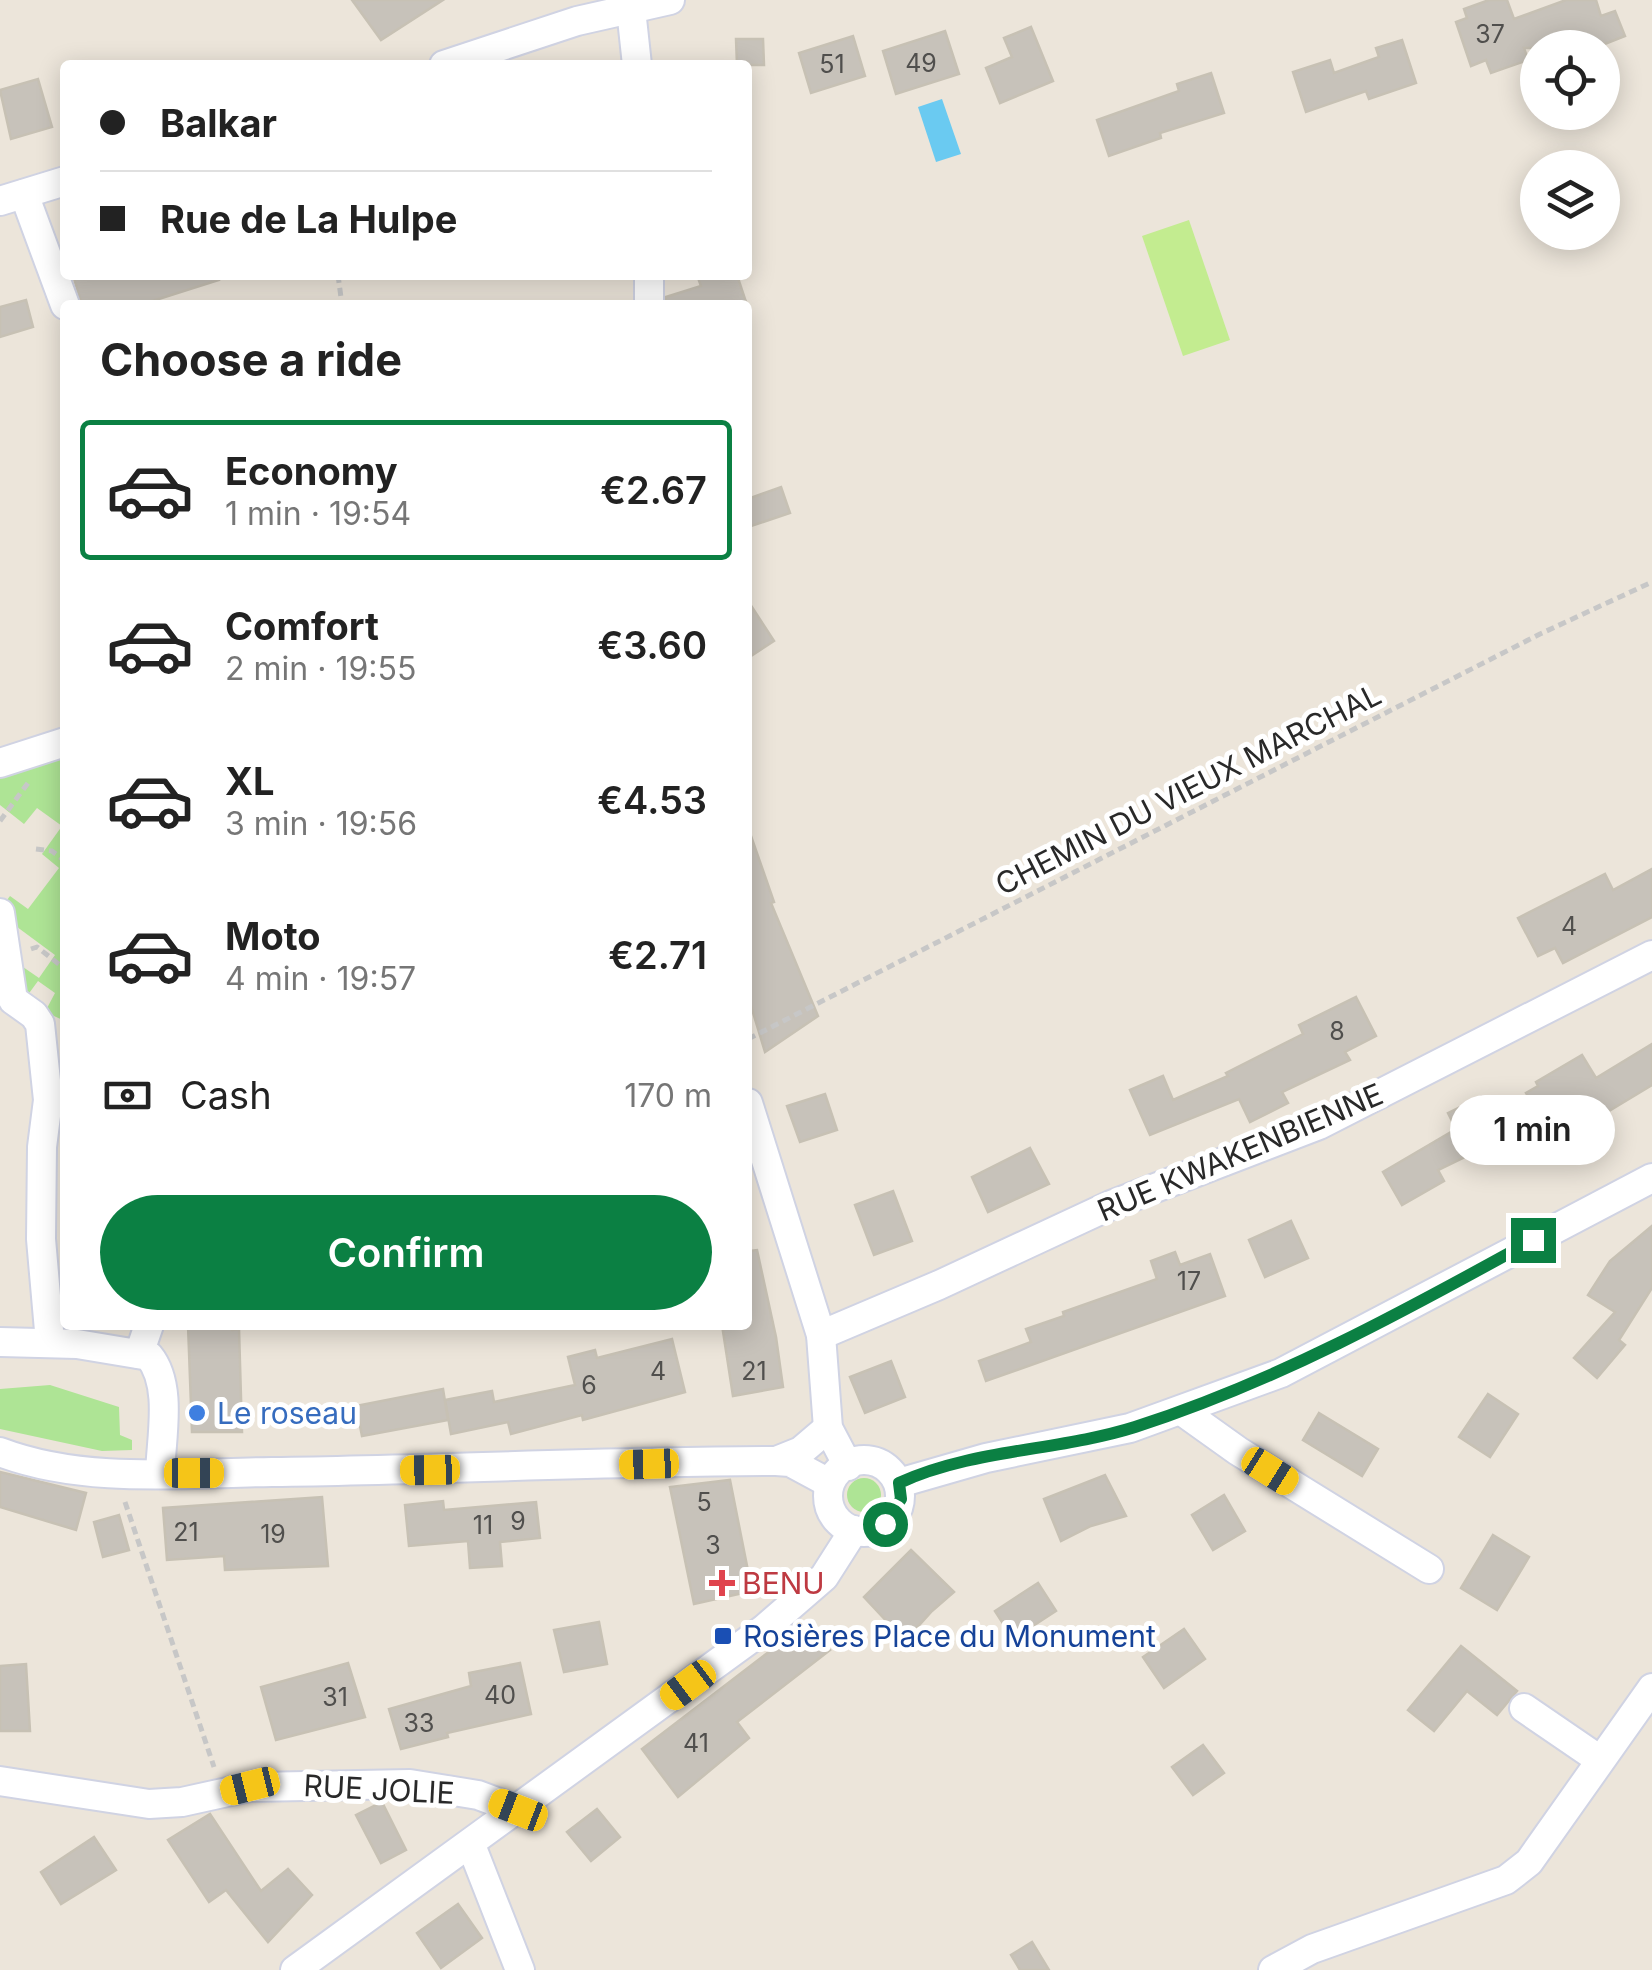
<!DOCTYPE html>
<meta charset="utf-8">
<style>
:root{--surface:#fff;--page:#f2f2f2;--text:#222;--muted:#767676;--line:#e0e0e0;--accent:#0b8043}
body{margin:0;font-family:Inter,sans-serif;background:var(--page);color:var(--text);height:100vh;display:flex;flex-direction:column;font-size:38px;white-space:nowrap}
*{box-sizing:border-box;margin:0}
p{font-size:32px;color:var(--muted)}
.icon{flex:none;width:55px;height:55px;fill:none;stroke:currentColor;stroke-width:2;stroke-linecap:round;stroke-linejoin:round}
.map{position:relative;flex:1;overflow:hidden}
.drawer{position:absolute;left:60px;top:300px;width:692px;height:1030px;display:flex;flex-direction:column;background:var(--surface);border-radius:10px;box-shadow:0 5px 25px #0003}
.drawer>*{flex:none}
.guide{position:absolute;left:60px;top:60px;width:692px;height:220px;border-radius:10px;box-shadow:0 5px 25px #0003;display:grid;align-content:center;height:220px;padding:0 40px;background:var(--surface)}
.fabs{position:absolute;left:1520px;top:30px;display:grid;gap:20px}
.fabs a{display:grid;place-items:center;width:100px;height:100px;border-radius:50%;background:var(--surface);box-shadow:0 5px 25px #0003;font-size:50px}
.end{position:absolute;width:45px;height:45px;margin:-22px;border:12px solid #0b8043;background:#fff;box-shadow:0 0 0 5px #fff}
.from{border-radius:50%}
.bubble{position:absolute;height:70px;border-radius:35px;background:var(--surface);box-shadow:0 5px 25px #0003;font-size:32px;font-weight:600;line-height:70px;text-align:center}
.car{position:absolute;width:30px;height:60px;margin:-30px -15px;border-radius:12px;box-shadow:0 0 8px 2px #0007;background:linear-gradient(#f5c518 24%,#345 0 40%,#f5c518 0 76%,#345 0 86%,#f5c518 0)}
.guide b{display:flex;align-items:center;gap:35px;height:95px;font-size:38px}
.guide b+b{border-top:2px solid var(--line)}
.guide i{width:25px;height:25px;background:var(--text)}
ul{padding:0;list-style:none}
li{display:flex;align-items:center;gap:30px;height:140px;margin:0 20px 15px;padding:0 20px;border:5px solid transparent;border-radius:10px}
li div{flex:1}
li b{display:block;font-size:38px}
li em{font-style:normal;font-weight:600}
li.active{border-color:var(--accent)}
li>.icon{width:90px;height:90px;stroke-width:1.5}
h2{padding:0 40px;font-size:45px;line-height:120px}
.pay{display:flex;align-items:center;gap:25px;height:110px;padding:0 40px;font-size:38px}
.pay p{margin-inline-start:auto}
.button{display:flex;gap:20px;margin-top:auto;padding:20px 40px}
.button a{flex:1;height:115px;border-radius:60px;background:var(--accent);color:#fff;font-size:40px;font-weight:600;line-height:115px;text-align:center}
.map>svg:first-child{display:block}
.green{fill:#aee495}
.pitch{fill:#c3ec90}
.water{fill:#6acaf1}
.building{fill:#c7c2ba;stroke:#c7c1b4;stroke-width:2.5}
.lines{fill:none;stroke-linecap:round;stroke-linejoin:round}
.minor-casing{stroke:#d0d3e3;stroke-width:32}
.path{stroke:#c7c7c7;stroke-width:5;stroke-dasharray:8 5;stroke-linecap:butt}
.minor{stroke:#fff;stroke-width:28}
.route{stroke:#0b8043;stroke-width:12}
.shop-dot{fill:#3f7fe0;stroke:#fff;stroke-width:4}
.health-dot{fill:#e0444e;stroke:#fff;stroke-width:4}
.transit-dot{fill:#1a4fb4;stroke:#fff;stroke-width:4}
.labels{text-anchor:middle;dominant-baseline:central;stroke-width:10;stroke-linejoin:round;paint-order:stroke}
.number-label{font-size:25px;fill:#504f4d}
.street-label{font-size:30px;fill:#292929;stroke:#fff}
.shop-label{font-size:30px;fill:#366cbe;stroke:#fff;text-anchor:start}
.health-label{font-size:30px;fill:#be3a42;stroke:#fff;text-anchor:start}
.transit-label{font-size:30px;fill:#164399;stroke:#fff;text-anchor:start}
</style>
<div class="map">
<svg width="1652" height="1970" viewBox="0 0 1652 1970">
<rect width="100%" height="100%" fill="#ece5da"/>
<g class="green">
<polygon points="65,750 65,1021 45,1012 55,993 38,981 27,996 16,975 23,967 39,978 55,955 9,921 7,900 10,896 28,909 59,868 42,854 62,826 37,808 24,824 0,805 0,770"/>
<polygon points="50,1385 119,1407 120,1435 132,1440 132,1450 102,1451 0,1429 0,1389"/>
<circle cx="864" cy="1495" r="17"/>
</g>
<polygon class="pitch" points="1189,220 1230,340 1183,356 1142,236"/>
<polygon class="water" points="942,99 961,154 936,162 918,107"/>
<g class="building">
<polygon points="352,0 443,0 381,40"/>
<polygon points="1489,0 1507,0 1514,19 1566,0 1596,0 1601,16 1615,11 1625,36 1597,47 1595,40 1574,48 1524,48 1528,60 1491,73 1486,60 1471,66 1456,22 1467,18 1464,9"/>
<polygon points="1031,27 1053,81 1000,103 986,68 1012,57 1004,38"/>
<polygon points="945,31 959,74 896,94 883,51"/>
<polygon points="853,36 865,76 811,93 799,53"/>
<polygon points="736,39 763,39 764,65 737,65"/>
<polygon points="1402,40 1416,83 1369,99 1366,91 1306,112 1293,72 1330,60 1334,73 1379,57 1376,48"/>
<polygon points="1211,73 1224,113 1160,133 1161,138 1109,156 1097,120 1179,91 1177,84"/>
<polygon points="38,79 52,127 11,139 0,90"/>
<polygon points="73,275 218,275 219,280 140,305 82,305"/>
<polygon points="697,275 737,275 747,305 666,305 666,297 701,286"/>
<polygon points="26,300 33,327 0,337 0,307"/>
<polygon points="781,487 790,513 748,527 748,499"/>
<polygon points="748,601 774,641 748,658"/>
<polygon points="748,836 751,836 774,902 771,903 818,1016 765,1052 748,996"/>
<polygon points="1652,869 1652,917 1563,963 1555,948 1538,956 1518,918 1605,874 1613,890"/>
<polygon points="1356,997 1376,1036 1345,1052 1350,1060 1282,1092 1288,1103 1250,1122 1239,1099 1150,1135 1130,1090 1163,1076 1173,1100 1228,1076 1226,1073 1303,1034 1299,1025"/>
<polygon points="1652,1044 1652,1085 1594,1120 1588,1110 1576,1118 1571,1110 1546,1125 1526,1093 1538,1086 1536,1082 1582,1055 1596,1078"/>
<polygon points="825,1094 837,1130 800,1142 787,1106"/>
<polygon points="1481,1097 1502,1139 1438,1170 1444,1181 1402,1205 1383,1172 1456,1129 1448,1113"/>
<polygon points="1030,1148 1049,1184 988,1212 972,1177"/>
<polygon points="893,1191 912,1241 874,1255 855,1205"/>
<polygon points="1291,1221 1308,1258 1265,1277 1249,1240"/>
<polygon points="1652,1226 1652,1288 1619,1340 1625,1345 1597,1378 1574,1358 1615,1312 1588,1295 1610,1261"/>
<polygon points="757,1250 776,1337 783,1387 733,1396 722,1325 748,1325 748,1251"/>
<polygon points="1175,1252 1180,1265 1210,1254 1225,1296 986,1381 979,1361 1031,1342 1026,1329 1064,1316 1063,1312 1157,1279 1151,1261"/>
<polygon points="188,1325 232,1325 232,1330 239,1329 242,1432 192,1432"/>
<polygon points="672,1339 685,1392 583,1420 582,1415 511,1434 508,1422 451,1434 445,1400 492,1391 494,1402 575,1385 568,1357 595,1350 597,1358"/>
<polygon points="891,1361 905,1397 865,1413 850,1377"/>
<polygon points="443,1389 448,1420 362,1436 356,1406"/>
<polygon points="1488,1394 1518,1414 1490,1457 1459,1437"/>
<polygon points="1319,1413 1378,1449 1362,1476 1303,1440"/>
<polygon points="0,1472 86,1493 76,1530 0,1507"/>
<polygon points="1105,1475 1126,1516 1091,1526 1061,1541 1044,1499"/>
<polygon points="730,1480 752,1591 694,1604 670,1487"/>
<polygon points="1224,1495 1245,1531 1213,1550 1192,1515"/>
<polygon points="322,1497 328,1566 225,1570 224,1556 167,1560 163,1508"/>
<polygon points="443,1501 444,1510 536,1502 540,1538 500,1542 502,1566 470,1568 468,1541 409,1546 405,1505"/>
<polygon points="119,1515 129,1550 103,1557 94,1522"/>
<polygon points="1493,1535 1529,1557 1497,1610 1461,1588"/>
<polygon points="911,1550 954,1592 932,1611 905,1641 864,1597"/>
<polygon points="1038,1583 1056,1611 1013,1639 995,1611"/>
<polygon points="599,1622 607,1664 564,1672 554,1630"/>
<polygon points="808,1622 830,1650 737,1722 749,1738 678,1797 642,1749"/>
<polygon points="1184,1629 1205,1659 1164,1688 1143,1657"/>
<polygon points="1461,1646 1517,1691 1497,1715 1467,1691 1434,1731 1408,1710"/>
<polygon points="348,1663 365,1717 276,1740 261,1687"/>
<polygon points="520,1663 531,1714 447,1733 448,1737 401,1749 389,1709 471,1686 469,1673"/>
<polygon points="26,1664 30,1731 0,1731 0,1666"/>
<polygon points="1203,1745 1224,1773 1193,1795 1172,1767"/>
<polygon points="382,1802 406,1850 381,1863 356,1815"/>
<polygon points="597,1809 620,1837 591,1861 567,1832"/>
<polygon points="210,1814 261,1891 288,1869 312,1895 268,1942 226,1890 209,1902 168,1840"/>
<polygon points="94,1837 116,1870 61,1904 41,1872"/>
<polygon points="458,1904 482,1938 441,1968 417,1933"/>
<polygon points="1032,1942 1049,1970 1020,1970 1011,1955"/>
</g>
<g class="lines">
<defs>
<g id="minor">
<polyline points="630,0 637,65"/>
<polyline points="444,65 577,21 670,0"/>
<polyline points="24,194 65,305"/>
<polyline points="0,201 65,181"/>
<polyline points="649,275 649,305"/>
<polyline points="0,763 65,742"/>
<polyline points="0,913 13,1000 34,1015 40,1024 48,1100 42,1147 41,1239 50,1342"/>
<polyline points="748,1103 821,1335 828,1428 848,1466"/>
<polyline points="821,1335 939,1285 1111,1205 1319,1125 1652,955"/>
<path d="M0,1342L77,1344L149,1356C173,1385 161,1438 160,1474"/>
<polyline points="139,1354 149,1325"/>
<polyline points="1182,1411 1238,1451 1429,1569"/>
<path d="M0,1452C84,1484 184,1473 272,1472C440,1470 608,1461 776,1461L790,1462L829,1483"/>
<circle cx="864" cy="1496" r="36"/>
<polyline points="776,1461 801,1451 828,1428"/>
<polyline points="899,1483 986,1458 1130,1428 1281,1373 1652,1178"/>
<polyline points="1524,1708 1600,1760"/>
<polyline points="0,1781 149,1804 182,1802 250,1787 410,1784 478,1795 518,1810"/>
<polyline points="471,1845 520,1970"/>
<polyline points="295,1970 764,1629 824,1577 854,1530"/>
<polyline points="1273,1970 1312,1949 1506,1880 1529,1862 1652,1688"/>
</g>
</defs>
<use href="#minor" class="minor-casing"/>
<g class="path">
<polyline points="338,275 342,305"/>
<polyline points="0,821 28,783"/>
<polyline points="36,849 52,851 65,861"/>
<polyline points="31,949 37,947 65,969"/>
<polyline points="748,1039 1540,634 1652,582"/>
<polyline points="125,1502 214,1767"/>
</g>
<use href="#minor" class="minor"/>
</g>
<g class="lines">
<path class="route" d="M885,1524L901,1499L899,1483C972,1449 1059,1451 1135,1427C1275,1382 1405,1311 1533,1240"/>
</g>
<circle class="shop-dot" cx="197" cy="1413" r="10"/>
<path class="health-dot" d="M717 1568h10v10h10v10h-10v10h-10v-10h-10v-10h10z"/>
<rect class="transit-dot" x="713" y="1626" width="20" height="20" rx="5"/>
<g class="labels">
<g class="number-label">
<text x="1490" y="34">37</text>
<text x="921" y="63">49</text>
<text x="832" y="64">51</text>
<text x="1569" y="926">4</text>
<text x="1337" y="1031">8</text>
<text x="1189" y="1281">17</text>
<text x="658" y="1371">4</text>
<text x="754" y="1371">21</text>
<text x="589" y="1385">6</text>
<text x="704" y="1502">5</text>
<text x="518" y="1521">9</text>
<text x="483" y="1525">11</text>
<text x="186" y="1532">21</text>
<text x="273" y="1534">19</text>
<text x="713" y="1545">3</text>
<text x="500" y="1695">40</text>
<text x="335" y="1697">31</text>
<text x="419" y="1723">33</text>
<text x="696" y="1743">41</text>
</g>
<g class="street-label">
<text transform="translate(1188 789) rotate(-27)">CHEMIN DU VIEUX MARCHAL</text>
<text transform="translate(1240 1152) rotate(-23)">RUE KWAKENBIENNE</text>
<text transform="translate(379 1789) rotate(3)">RUE JOLIE</text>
</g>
<g class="shop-label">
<text x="217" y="1413">Le roseau</text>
</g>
<g class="health-label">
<text x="742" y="1583">BENU</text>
</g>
<g class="transit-label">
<text x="743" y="1636">Rosières Place du Monument</text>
</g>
</g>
</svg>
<div class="fabs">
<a><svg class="icon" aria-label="locate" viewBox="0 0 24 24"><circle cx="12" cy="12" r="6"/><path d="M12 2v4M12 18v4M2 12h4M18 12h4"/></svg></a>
<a><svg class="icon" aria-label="layers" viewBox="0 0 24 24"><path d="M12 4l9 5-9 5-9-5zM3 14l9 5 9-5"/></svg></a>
</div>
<i class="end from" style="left:885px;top:1524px"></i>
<i class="end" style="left:1533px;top:1240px"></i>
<div class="bubble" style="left:1450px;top:1095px;width:165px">1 min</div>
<i class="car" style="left:649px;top:1464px;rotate:268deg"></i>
<i class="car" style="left:430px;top:1470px;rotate:269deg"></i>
<i class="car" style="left:1270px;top:1471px;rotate:122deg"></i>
<i class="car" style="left:194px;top:1473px;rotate:90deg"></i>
<i class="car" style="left:688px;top:1685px;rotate:233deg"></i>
<i class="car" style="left:250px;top:1786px;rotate:256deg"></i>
<i class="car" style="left:518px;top:1810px;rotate:291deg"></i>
<div class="guide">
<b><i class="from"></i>Balkar</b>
<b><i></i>Rue de La Hulpe</b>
</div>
<section class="drawer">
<h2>Choose a ride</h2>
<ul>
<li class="active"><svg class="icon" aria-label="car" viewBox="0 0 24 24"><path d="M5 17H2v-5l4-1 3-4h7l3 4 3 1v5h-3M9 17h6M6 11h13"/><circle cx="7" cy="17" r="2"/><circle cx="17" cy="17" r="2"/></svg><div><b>Economy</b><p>1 min · 19:54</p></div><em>€2.67</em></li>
<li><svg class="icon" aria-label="car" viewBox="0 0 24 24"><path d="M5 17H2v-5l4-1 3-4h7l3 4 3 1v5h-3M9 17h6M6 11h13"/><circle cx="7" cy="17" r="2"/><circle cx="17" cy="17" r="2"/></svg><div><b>Comfort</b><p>2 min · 19:55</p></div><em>€3.60</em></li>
<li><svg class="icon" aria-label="car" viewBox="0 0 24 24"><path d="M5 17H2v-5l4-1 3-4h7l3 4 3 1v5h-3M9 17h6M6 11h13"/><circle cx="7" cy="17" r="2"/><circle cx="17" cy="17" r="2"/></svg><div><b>XL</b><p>3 min · 19:56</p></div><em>€4.53</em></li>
<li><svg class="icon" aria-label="car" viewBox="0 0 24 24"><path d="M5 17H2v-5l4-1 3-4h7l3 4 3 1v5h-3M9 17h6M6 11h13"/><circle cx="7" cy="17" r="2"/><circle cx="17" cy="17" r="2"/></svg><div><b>Moto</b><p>4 min · 19:57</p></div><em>€2.71</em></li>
</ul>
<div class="pay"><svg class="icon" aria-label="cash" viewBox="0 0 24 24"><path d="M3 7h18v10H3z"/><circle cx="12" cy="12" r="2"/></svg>Cash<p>170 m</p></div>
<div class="button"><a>Confirm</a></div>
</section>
</div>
